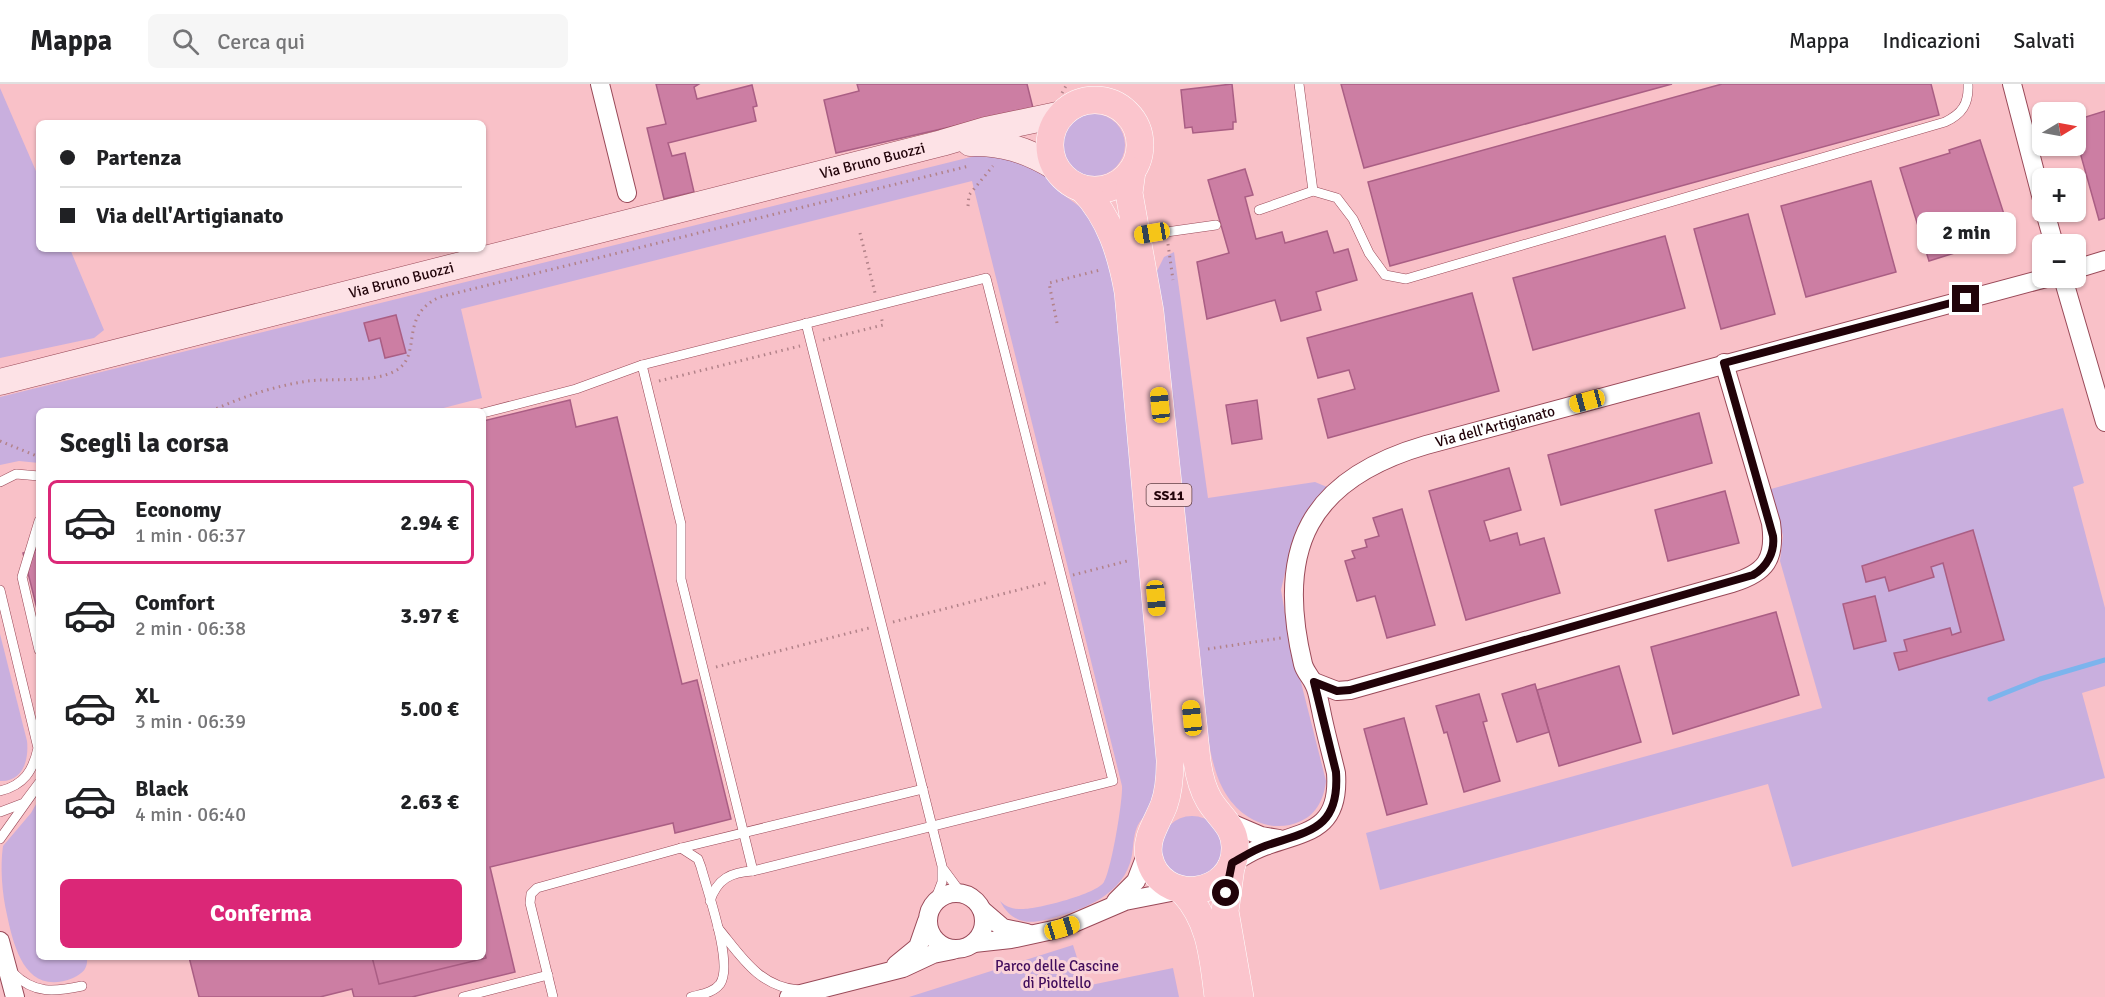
<!DOCTYPE html>
<html lang="it">
<meta charset="utf-8">
<style>
:root{--surface:#fff;--page:#f6f6f6;--text:#202124;--muted:#757577;--line:#e0e0e0;--accent:#db2777}
body{margin:0;font-family:Signika,sans-serif;background:var(--page);color:var(--text);height:100vh;display:flex;flex-direction:column;font-size:22px;white-space:nowrap}
*{box-sizing:border-box;margin:0}
p{font-size:20px;color:var(--muted)}
.icon{flex:none;width:33px;height:33px;fill:none;stroke:currentColor;stroke-width:2;stroke-linecap:round;stroke-linejoin:round}
.map{position:relative;flex:1;overflow:hidden}
.sheet{position:absolute;left:36px;top:324px;width:450px;height:552px;display:flex;flex-direction:column;background:var(--surface);border-radius:9px;box-shadow:0 2px 4px #0004}
.sheet>*{flex:none}
.guide{position:absolute;left:36px;top:36px;width:450px;height:132px;border-radius:9px;box-shadow:0 2px 4px #0004;display:grid;align-content:center;height:132px;padding:0 24px;background:var(--surface)}
.needle{width:39px;rotate:80deg}
.tools{position:absolute;left:2032px;top:18px;display:grid;gap:12px}
.tools a{display:grid;place-items:center;width:54px;height:54px;border-radius:9px;background:var(--surface);box-shadow:0 2px 4px #0004;font-size:30px}
.end{position:absolute;width:27px;height:27px;margin:-14px;border:8px solid #210309;background:#fff;box-shadow:0 0 0 3px #fff}
.from{border-radius:50%}
.bubble{position:absolute;height:42px;border-radius:9px;background:var(--surface);box-shadow:0 2px 4px #0004;font-size:20px;font-weight:700;line-height:42px;text-align:center}
.car{position:absolute;width:18px;height:36px;margin:-18px -9px;border-radius:8px;box-shadow:0 0 4px 2px #0007;background:linear-gradient(#f5c518 24%,#345 0 40%,#f5c518 0 76%,#345 0 86%,#f5c518 0)}
.guide b{display:flex;align-items:center;gap:21px;height:57px;font-size:22px}
.guide b+b{border-top:2px solid var(--line)}
.guide i{width:15px;height:15px;background:var(--text)}
ul{padding:0;list-style:none}
li{display:flex;align-items:center;gap:18px;height:84px;margin:0 12px 9px;padding:0 12px;border:3px solid transparent;border-radius:9px}
li div{flex:1}
li b{display:block;font-size:22px}
li em{font-style:normal;font-weight:700}
li.on{border-color:var(--accent)}
li>.icon{width:54px;height:54px;stroke-width:1.5}
h2{padding:0 24px;font-size:27px;line-height:72px}
.button{display:flex;gap:12px;margin-top:auto;padding:12px 24px}
.button a{flex:1;height:69px;border-radius:9px;background:var(--accent);color:#fff;font-size:24px;font-weight:700;line-height:69px;text-align:center}
header{display:flex;align-items:center;gap:36px;box-sizing:border-box;height:84px;padding:0 30px;background:var(--surface);border-bottom:2px solid var(--line)}
header strong{font-size:28px}
nav{display:flex;gap:33px;margin-inline-start:auto;font-size:21px}
.search{width:420px;height:54px;background:var(--page);display:flex;align-items:center;gap:15px;box-sizing:border-box;padding:0 21px;border-radius:9px;color:var(--muted);font-size:22px}
.map>svg:first-child{display:block}
.green{fill:#c9afde}
.lines{fill:none;stroke-linecap:round;stroke-linejoin:round}
.stream{stroke:#7cb4ed;stroke-width:5}
.building{fill:#cc7ea3;stroke:#aa5e84;stroke-width:1.5}
.lane-casing{stroke:#994958;stroke-width:10}
.street-casing{stroke:#994958;stroke-width:20}
.secondary-casing{stroke:#994958;stroke-width:27}
.primary-casing{stroke:#fff;stroke-width:28}
.path{stroke:#b28289;stroke-width:3;stroke-dasharray:1.5 4.5;stroke-linecap:butt}
.lane{stroke:#fff;stroke-width:9}
.street{stroke:#fff;stroke-width:18}
.secondary{stroke:#fde2e6;stroke-width:26}
.primary{stroke:#fbc5cd;stroke-width:27}
.route{stroke:#210309;stroke-width:8}
.labels{text-anchor:middle;dominant-baseline:central;stroke-width:6;stroke-linejoin:round;paint-order:stroke}
.shield{fill:#fad3d8;stroke:#624147;stroke-width:1.5}
.shield-label{font-size:14px;font-weight:bold;fill:#210309}
.street-label{font-size:15px;fill:#210309;stroke:#fad3d8}
.park-label{font-size:15px;fill:#410d5c;stroke:#fad3d8}
</style>
<header>
<strong>Mappa</strong>
<div class="search"><svg class="icon" aria-label="search" viewBox="0 0 24 24"><circle cx="10" cy="10" r="6"/><path d="M15 15l6 6"/></svg>Cerca qui</div>
<nav><a>Mappa</a><a>Indicazioni</a><a>Salvati</a></nav>
</header>
<div class="map">
<svg width="2105" height="913" viewBox="0 0 2105 913">
<rect width="100%" height="100%" fill="#f9c1c8"/>
<g class="green">
<polygon points="0,4 39,94 39,165 70,165 104,246 94,254 0,274"/>
<circle cx="1094" cy="61" r="31"/>
<path d="M983,70L1025,78L1041,88L1061,109L1087,128L1112,171L1162,684C1158,697 1155,712 1150,724C1146,731 1140,736 1137,743C1132,755 1134,768 1130,779C1119,814 1077,828 1045,836C1024,841 1010,836 1000,817C1006,823 1012,825 1021,825C1035,826 1097,810 1104,798C1111,787 1123,717 1122,702L972,97L461,225L482,314L432,327H39V379L19,377L0,381V313Z"/>
<path d="M1174,168L1208,414L1315,398L1327,403L1307,428L1291,463L1281,506L1288,547L1326,697C1324,714 1317,730 1301,737C1269,752 1236,732 1222,703C1204,668 1204,600 1199,560C1196,537 1189,515 1186,493C1173,392 1166,290 1156,189L1164,173Z"/>
<polygon points="2063,324 2084,399 2073,403 2105,524 2105,602 2082,609 2105,694 1792,783 1768,700 1380,806 1366,749 1822,624 1780,477 1783,452 1771,405"/>
<path d="M0,550L27,657C29,676 23,698 0,697Z"/>
<path d="M39,715V873H87C88,885 83,889 73,894C26,913 14,864 7,831C2,809 0,783 3,762L31,729Z"/>
<circle cx="1192" cy="763" r="31"/>
<polygon points="1073,861 1086,902 1173,884 1179,913 909,913"/>
</g>
<g class="lines">
<polyline class="stream" points="1990,615 2040,595 2105,576"/>
</g>
<g class="building">
<polygon points="656,0 699,0 694,3 697,15 752,1 757,22 753,23 756,37 668,59 672,72 685,69 694,108 664,115 647,44 666,40"/>
<polygon points="857,0 1027,0 1033,24 836,69 824,16 859,7"/>
<polygon points="1232,0 1236,38 1233,38 1233,45 1193,49 1192,43 1185,44 1181,6"/>
<polygon points="1341,0 1672,0 1364,84"/>
<polygon points="1722,0 1931,0 1939,31 1390,182 1368,98"/>
<polygon points="2105,27 2105,134 2099,136 2076,54 2076,36"/>
<polygon points="1980,56 2012,155 1981,165 1980,161 1929,177 1900,84 1950,69 1949,66"/>
<polygon points="1245,85 1253,111 1245,113 1256,155 1282,148 1285,159 1327,147 1334,169 1348,165 1357,196 1316,208 1321,226 1281,237 1275,216 1207,235 1197,178 1229,169 1208,96"/>
<polygon points="1871,97 1896,188 1806,213 1781,122"/>
<polygon points="1748,130 1775,230 1721,245 1694,145"/>
<polygon points="1665,152 1685,224 1533,266 1513,194"/>
<polygon points="1472,209 1499,307 1328,354 1318,315 1355,305 1349,286 1318,294 1307,254"/>
<polygon points="396,231 406,269 385,274 380,254 369,257 364,239"/>
<polygon points="570,316 576,343 617,333 682,600 697,596 731,735 675,749 673,739 490,783 515,888 412,913 354,913 352,905 320,913 199,913 189,873 483,873 483,337"/>
<polygon points="1257,316 1262,355 1232,360 1226,321"/>
<polygon points="1699,329 1712,379 1561,421 1548,371"/>
<polygon points="1509,384 1521,426 1484,437 1490,457 1517,449 1520,461 1544,454 1560,509 1466,536 1429,407"/>
<polygon points="1725,407 1739,459 1668,477 1655,426"/>
<polygon points="1402,425 1435,541 1387,554 1375,512 1357,517 1345,477 1355,474 1352,467 1367,463 1365,456 1379,452 1373,434"/>
<polygon points="1973,446 2004,556 1899,586 1894,569 1907,567 1904,556 1950,544 1952,551 1961,548 1943,479 1931,483 1934,493 1889,507 1885,493 1866,498 1862,482"/>
<polygon points="39,465 39,533 23,469"/>
<polygon points="1875,512 1886,557 1854,565 1843,520"/>
<polygon points="1776,528 1799,611 1673,650 1651,563"/>
<polygon points="1619,582 1641,658 1559,682 1537,606"/>
<polygon points="1535,600 1549,648 1517,658 1502,610"/>
<polygon points="1479,610 1487,637 1483,638 1500,697 1464,708 1447,648 1444,649 1436,622"/>
<polygon points="1404,634 1427,720 1387,731 1364,645"/>
<polygon points="483,863 486,874 379,900 372,873 483,873"/>
</g>
<g class="lines">
<defs>
<g id="lane">
<polyline points="1299,0 1313,107"/>
<path d="M1259,126L1313,107L1337,114L1353,135L1369,169L1385,191L1406,195L1945,38C1962,30 1969,20 1968,0"/>
<polyline points="1138,152 1216,141"/>
<polyline points="806,239 942,782 942,798 934,819"/>
<polyline points="642,281 681,440 681,495 753,787"/>
<path d="M483,329L576,305L642,281L986,194L1113,697L753,787C731,788 717,795 710,817"/>
<polyline points="0,398 16,390 39,392"/>
<polyline points="39,437 22,493 39,566"/>
<path d="M0,506L38,664C33,687 24,701 0,707"/>
<polyline points="0,728 24,719 39,699"/>
<polyline points="0,755 32,710"/>
<path d="M681,764L698,775L701,783C707,806 734,881 720,900C713,909 702,910 691,913"/>
<polyline points="944,786 961,809"/>
<path d="M718,844C741,872 759,903 799,906"/>
<path d="M13,889C34,910 54,908 82,902"/>
<polyline points="463,913 548,891"/>
<polyline points="553,913 530,819 531,810 537,804 681,764 923,705"/>
</g>
<g id="street">
<polyline points="600,0 627,109"/>
<polyline points="2012,0 2043,119"/>
<polyline points="2045,128 2054,160"/>
<polyline points="2076,185 2105,176"/>
<polyline points="2063,194 2105,338"/>
<path d="M1314,598L1337,607L1350,606L1732,499C1766,489 1776,475 1771,439L1724,279"/>
<polyline points="1226,737 1261,752 1279,755"/>
<path id="s1" d="M1232,779C1243,773 1253,766 1265,762C1308,747 1340,746 1336,689C1331,668 1325,647 1321,626C1319,618 1318,607 1314,600C1311,593 1305,588 1303,580C1275,464 1309,395 1426,361L2046,194"/>
<circle cx="956" cy="837" r="28"/>
<polyline points="1116,817 1136,797 1148,766"/>
<polyline points="982,826 1003,844 1027,849"/>
<polyline points="0,857 15,913"/>
<polyline points="974,859 1011,855 1062,844 1125,817 1181,806"/>
<polyline points="896,881 918,863 927,837"/>
<polyline points="789,913 903,884 933,870 953,866"/>
</g>
<g id="secondary">
<path d="M970,59C1002,58 1027,66 1055,83"/>
<path id="s2" d="M0,298L942,59L986,46L1062,30"/>
</g>
<g id="primary">
<circle cx="1095" cy="61" r="45"/>
<path d="M1083,105C1110,134 1121,169 1128,208L1170,676C1170,691 1169,707 1164,721C1157,739 1145,754 1149,773C1160,823 1236,814 1235,763C1235,742 1219,733 1209,716C1202,704 1199,691 1197,677L1150,227L1129,109L1132,87"/>
<polyline points="1231,783 1225,827 1240,913"/>
<path d="M1183,807C1211,837 1213,874 1218,913"/>
</g>
</defs>
<use href="#lane" class="lane-casing"/>
<use href="#street" class="street-casing"/>
<use href="#secondary" class="secondary-casing"/>
<use href="#primary" class="primary-casing"/>
<g class="path">
<polyline points="1062,9 1067,0"/>
<polyline points="968,122 969,111 993,82"/>
<polyline points="860,149 875,209"/>
<polyline points="1168,160 1173,196"/>
<polyline points="1057,239 1049,199 1100,186"/>
<polyline points="823,256 883,241 881,232"/>
<polyline points="659,297 800,262"/>
<path d="M211,327C242,313 274,302 308,297C333,294 374,299 395,287C424,272 397,232 440,213L969,82"/>
<polyline points="0,357 39,373"/>
<polyline points="1073,491 1131,476"/>
<polyline points="893,538 1049,498"/>
<polyline points="1208,565 1281,554"/>
<polyline points="716,583 869,544"/>
</g>
<use href="#lane" class="lane"/>
<use href="#street" class="street"/>
<use href="#secondary" class="secondary"/>
<use href="#primary" class="primary"/>
</g>
<g class="lines">
<path class="route" d="M1226,809L1232,779C1243,773 1253,766 1265,762C1308,747 1340,746 1336,688L1314,598L1337,607L1350,606L1753,491C1767,483 1775,468 1773,452L1724,279L1966,215"/>
</g>
<g class="labels">
<rect class="shield" x="1146.5" y="400" width="45" height="22" rx="4.5"/>
<g class="shield-label">
<text x="1169" y="411">SS11</text>
</g>
<g class="street-label">
<text stroke="none"><textPath href="#s2" startOffset="900">Via Bruno Buozzi</textPath></text>
<text stroke="none"><textPath href="#s2" startOffset="414">Via Bruno Buozzi</textPath></text>
<text stroke="none"><textPath href="#s1" startOffset="626">Via dell'Artigianato</textPath></text>
</g>
<g class="park-label">
<text x="1057" y="882">Parco delle Cascine<tspan x="1057" dy="17">di Pioltello</tspan></text>
</g>
</g>
</svg>
<div class="tools">
<a><svg class="needle" viewBox="-14 -14 28 28"><path d="M0-13l5 13h-10z" fill="#e53935"/><path d="M0 13l5-13h-10z" fill="#757577"/></svg></a>
<a>+</a>
<a>−</a>
</div>
<i class="end from" style="left:1226px;top:809px"></i>
<i class="end" style="left:1966px;top:215px"></i>
<div class="bubble" style="left:1917px;top:128px;width:99px">2 min</div>
<i class="car" style="left:1152px;top:149px;rotate:260deg"></i>
<i class="car" style="left:1587px;top:317px;rotate:255deg"></i>
<i class="car" style="left:1160px;top:321px;rotate:354deg"></i>
<i class="car" style="left:1156px;top:514px;rotate:175deg"></i>
<i class="car" style="left:1192px;top:634px;rotate:354deg"></i>
<i class="car" style="left:1062px;top:844px;rotate:73deg"></i>
<div class="guide">
<b><i class="from"></i>Partenza</b>
<b><i></i>Via dell'Artigianato</b>
</div>
<section class="sheet">
<h2>Scegli la corsa</h2>
<ul>
<li class="on"><svg class="icon" aria-label="car" viewBox="0 0 24 24"><path d="M5 17H2v-5l4-1 3-4h7l3 4 3 1v5h-3M9 17h6M6 11h13"/><circle cx="7" cy="17" r="2"/><circle cx="17" cy="17" r="2"/></svg><div><b>Economy</b><p>1 min · 06:37</p></div><em>2.94 €</em></li>
<li><svg class="icon" aria-label="car" viewBox="0 0 24 24"><path d="M5 17H2v-5l4-1 3-4h7l3 4 3 1v5h-3M9 17h6M6 11h13"/><circle cx="7" cy="17" r="2"/><circle cx="17" cy="17" r="2"/></svg><div><b>Comfort</b><p>2 min · 06:38</p></div><em>3.97 €</em></li>
<li><svg class="icon" aria-label="car" viewBox="0 0 24 24"><path d="M5 17H2v-5l4-1 3-4h7l3 4 3 1v5h-3M9 17h6M6 11h13"/><circle cx="7" cy="17" r="2"/><circle cx="17" cy="17" r="2"/></svg><div><b>XL</b><p>3 min · 06:39</p></div><em>5.00 €</em></li>
<li><svg class="icon" aria-label="car" viewBox="0 0 24 24"><path d="M5 17H2v-5l4-1 3-4h7l3 4 3 1v5h-3M9 17h6M6 11h13"/><circle cx="7" cy="17" r="2"/><circle cx="17" cy="17" r="2"/></svg><div><b>Black</b><p>4 min · 06:40</p></div><em>2.63 €</em></li>
</ul>
<div class="button"><a>Conferma</a></div>
</section>
</div>
